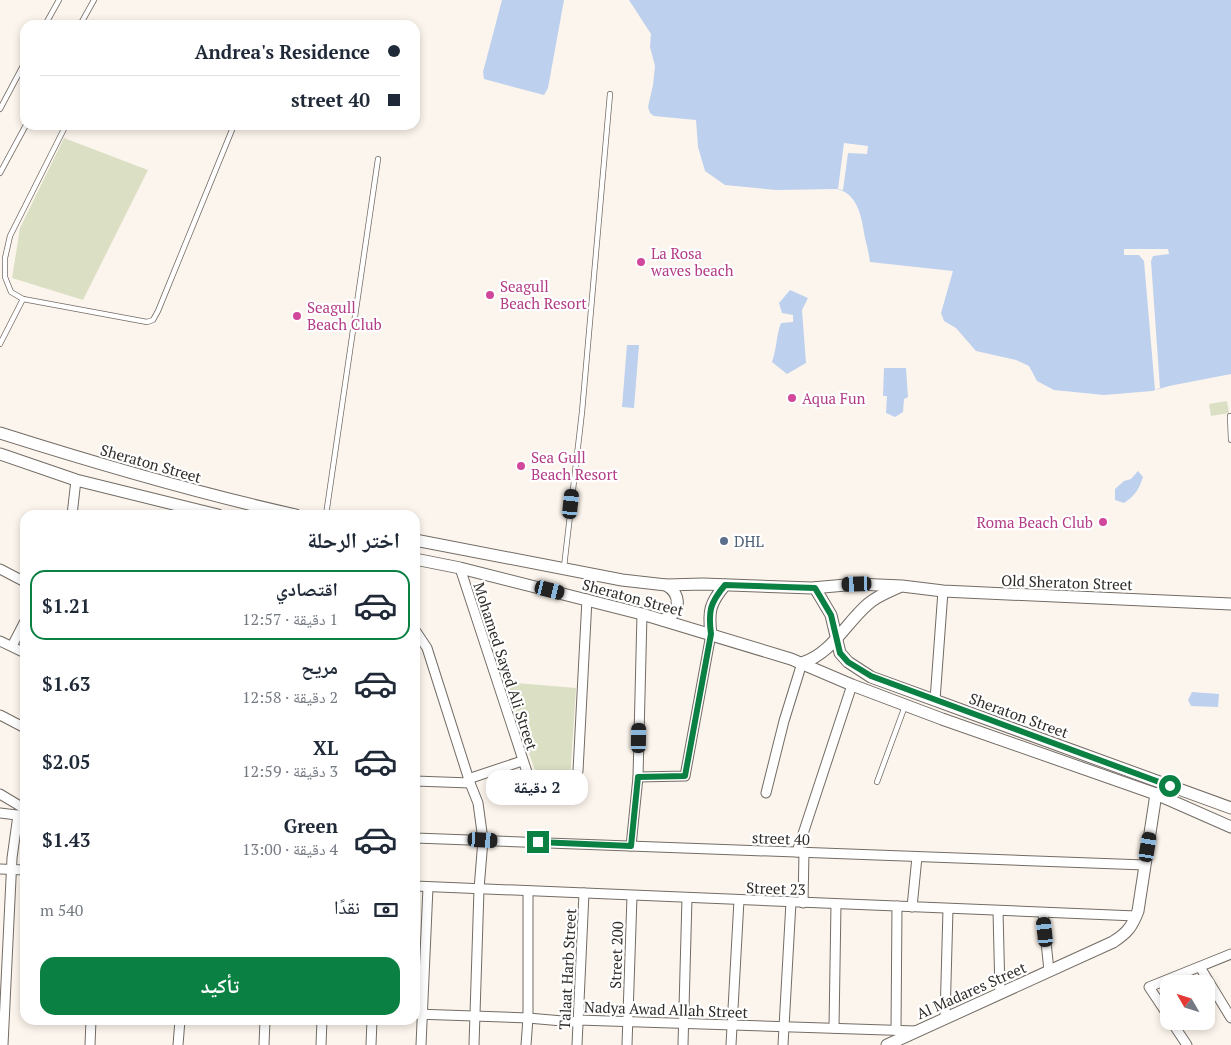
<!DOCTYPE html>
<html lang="ar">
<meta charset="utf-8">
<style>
:root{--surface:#fff;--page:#f2f2f3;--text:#1f2937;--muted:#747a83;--line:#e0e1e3;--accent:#0b8043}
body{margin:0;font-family:"PT Serif","Noto Naskh Arabic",serif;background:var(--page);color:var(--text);direction:rtl;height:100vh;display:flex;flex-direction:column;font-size:19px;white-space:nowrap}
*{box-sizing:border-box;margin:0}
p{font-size:16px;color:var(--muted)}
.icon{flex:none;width:28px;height:28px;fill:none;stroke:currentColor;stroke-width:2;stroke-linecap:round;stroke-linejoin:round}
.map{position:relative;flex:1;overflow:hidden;direction:ltr}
.side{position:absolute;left:20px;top:510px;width:400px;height:515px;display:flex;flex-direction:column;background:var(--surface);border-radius:15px;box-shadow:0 2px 8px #0003;direction:rtl}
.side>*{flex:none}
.hud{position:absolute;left:20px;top:20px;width:400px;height:110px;border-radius:15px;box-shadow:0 2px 8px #0003;direction:rtl;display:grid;align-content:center;height:110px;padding:0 20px;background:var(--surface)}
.needle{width:32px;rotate:309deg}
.tools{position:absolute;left:1160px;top:975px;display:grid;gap:10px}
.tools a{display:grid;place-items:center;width:55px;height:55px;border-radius:10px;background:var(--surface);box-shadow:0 2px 8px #0003;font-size:25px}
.end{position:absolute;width:22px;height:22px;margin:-11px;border:6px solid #0b8043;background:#fff;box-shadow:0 0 0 2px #fff}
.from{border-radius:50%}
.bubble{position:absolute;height:35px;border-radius:15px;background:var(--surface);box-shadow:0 2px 8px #0003;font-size:16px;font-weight:700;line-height:35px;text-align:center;direction:rtl}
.car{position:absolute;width:15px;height:30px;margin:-15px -8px;border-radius:6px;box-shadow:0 0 4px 1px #0007;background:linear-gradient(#222 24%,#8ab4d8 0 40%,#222 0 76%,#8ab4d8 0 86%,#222 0)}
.hud b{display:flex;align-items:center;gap:18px;height:48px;font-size:19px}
.hud b+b{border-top:1px solid var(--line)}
.hud i{width:12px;height:12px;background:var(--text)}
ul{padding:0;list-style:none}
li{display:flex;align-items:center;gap:15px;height:70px;margin:0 10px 8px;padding:0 10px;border:2px solid transparent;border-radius:15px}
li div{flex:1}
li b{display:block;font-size:19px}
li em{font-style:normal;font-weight:700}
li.active{border-color:var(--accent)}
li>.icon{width:45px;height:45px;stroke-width:1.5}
h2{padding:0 20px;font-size:22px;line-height:60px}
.pay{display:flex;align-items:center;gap:12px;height:55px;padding:0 20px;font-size:19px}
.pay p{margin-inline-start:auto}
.primary-button{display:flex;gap:10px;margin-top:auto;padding:10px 20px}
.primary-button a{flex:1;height:58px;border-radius:15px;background:var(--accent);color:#fff;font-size:20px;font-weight:700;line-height:58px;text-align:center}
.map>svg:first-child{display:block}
.green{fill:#dbe0c5}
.water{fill:#bdd0ee}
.pier{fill:#fcf5ed}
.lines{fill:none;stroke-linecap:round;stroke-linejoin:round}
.service-casing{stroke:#736c65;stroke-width:6}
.minor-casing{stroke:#736c65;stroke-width:11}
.tertiary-casing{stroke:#736c65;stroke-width:13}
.service{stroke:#fff;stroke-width:4.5}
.minor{stroke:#fff;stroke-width:9}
.tertiary{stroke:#fff;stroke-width:11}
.route{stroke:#0b8043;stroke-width:6}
.hotel-dot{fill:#d1479c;stroke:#fff;stroke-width:2}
.service-dot{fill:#5c6f8a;stroke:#fff;stroke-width:2}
.labels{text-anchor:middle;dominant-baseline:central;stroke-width:4.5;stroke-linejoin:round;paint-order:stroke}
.hotel-label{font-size:15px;fill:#b23c85;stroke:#fff;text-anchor:start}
.street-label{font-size:15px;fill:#2e2b28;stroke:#fff}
.service-label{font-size:15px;fill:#4e5e75;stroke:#fff;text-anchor:start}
</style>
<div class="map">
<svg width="1231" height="1045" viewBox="0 0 1231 1045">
<rect width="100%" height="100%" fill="#fcf5ed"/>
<g class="green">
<polygon points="64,138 148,170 83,300 12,278 20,228"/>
<polygon points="1227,401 1229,413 1211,416 1209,404"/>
<polygon points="504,682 576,688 570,780 538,779"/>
</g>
<g class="water">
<polygon points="502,0 564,0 548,88 544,95 484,79 483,72"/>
<path d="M629,0H1231V374L1169,386L1152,391L1104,395L1054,390L1037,381L1029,366L1016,360L976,351L956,328L944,321L941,313L953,271L870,262C869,254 867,246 865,238C862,220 859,194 837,189L776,190L725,185L705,171L698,147L696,120L654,116L650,113L648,107L653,85L655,66L650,47L651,34Z"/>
<path d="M790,290L808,298L802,310L806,363L787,374L772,362C777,348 776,336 781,323L793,322V315L782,313L779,303Z"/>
<polygon points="627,345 639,345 634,408 622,407"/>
<polygon points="884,368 906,368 908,397 904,399 903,412 895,417 886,413 887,396 883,396"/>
<path d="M1138,471L1143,477C1139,489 1135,496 1124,503L1115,500V489L1124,481L1131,479Z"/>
<polygon points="1192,692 1219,694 1218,707 1191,706 1188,700"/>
</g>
<g class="pier">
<polygon points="844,143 868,146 867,154 848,153 843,190 838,189"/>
<polygon points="1124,249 1168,249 1169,254 1153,256 1151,261 1160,388 1155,390 1144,261 1139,255 1124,255"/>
</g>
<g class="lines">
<defs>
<g id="service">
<polyline points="45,25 59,0"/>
<polyline points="80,25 94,0"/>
<polyline points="0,109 25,62"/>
<polyline points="66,125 10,236 5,258 5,277 11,292 23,299 147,322 153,320 158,311 234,125"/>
<polyline points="0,173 26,125"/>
<polyline points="0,344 23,299"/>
<polyline points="1230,416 1231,440"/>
<polyline points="326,515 378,159"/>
<polyline points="564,567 582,412 610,94"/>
<polyline points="877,782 905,706"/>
</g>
<g id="minor">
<polyline points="72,515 76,480"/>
<path d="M460,568L527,772C539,794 567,793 578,771L587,599"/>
<polyline points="0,569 25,582"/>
<polyline points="415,630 427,648 470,783 478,803 483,840 479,889 474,1045"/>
<polyline points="0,641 25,653"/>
<polyline points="12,646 25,621"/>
<polyline points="935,700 943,591"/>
<polyline points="0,715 25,728"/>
<polyline points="638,777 685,776 711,634"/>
<polyline points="468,779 522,761"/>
<polyline points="415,781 470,783"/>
<polyline points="766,793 784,721 802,663"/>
<polyline points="0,794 25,809"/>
<polyline points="0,813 25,816"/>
<polyline points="415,838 1145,865"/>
<polyline points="631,846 638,777 642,614"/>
<polyline points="797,852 852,685"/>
<polyline points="0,869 25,870"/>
<polyline points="415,886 1136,916"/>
<polyline points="803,903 804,852"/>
<polyline points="912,907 917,857"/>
<polyline points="998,911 1000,993"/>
<polyline points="1043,913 1049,971"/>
<polyline points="1200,967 1231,1018"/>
<polyline points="415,1014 528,1018 574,1022 578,1020 916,1031"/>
<polyline points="1169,1017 1149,987 1231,954"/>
<polyline points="945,1018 948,909"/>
<polyline points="1171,1021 1187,1045"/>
<polyline points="834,1028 836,904"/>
<polyline points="896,1030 897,906"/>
<polyline points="3,1045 12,858 18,815"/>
<polyline points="90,1045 91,1020"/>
<polyline points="178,1045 180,1020"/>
<polyline points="264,1045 265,1020"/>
<polyline points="321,1045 322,1020"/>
<polyline points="371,1045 372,1020"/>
<polyline points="421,1045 428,887"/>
<polyline points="526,1045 528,1018 528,891"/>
<polyline points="577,1045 584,893"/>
<polyline points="627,1045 632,896"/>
<polyline points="683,1045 687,898"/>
<polyline points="731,1045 739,900"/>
<polyline points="783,1045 791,902"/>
</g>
<g id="tertiary">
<path d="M0,433C98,464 196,493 296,515"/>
<polyline points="0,454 76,480 218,515"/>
<polyline points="415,540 622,580 666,585 703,584 812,588 857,584 902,586 943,591 1231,604"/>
<polyline points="415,559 460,568 642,614 791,659 852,685 942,719 1156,794 1231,827"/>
<polyline points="815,588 831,615 840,653 848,662 871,677 1231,808"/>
<path d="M663,620C681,614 682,594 666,585"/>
<path d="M711,634C708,611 710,603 725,585"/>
<path d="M802,663C832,653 845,624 868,604C877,596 888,592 899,587"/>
<path d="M887,1045L1113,942C1127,933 1132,927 1138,911L1156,794"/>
</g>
</defs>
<use href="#service" class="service-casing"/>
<use href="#minor" class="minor-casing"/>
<use href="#tertiary" class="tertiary-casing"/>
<use href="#service" class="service"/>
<use href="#minor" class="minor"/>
<use href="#tertiary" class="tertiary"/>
</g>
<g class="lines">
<path class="route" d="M538,842L631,846L638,777L685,776L711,634C708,611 710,603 725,585L815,588L831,615L840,653L848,662L871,676L1170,786"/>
</g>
<g class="hotel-dot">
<circle cx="641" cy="262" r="5"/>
<circle cx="490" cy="295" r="5"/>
<circle cx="297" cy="316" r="5"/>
<circle cx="792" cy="398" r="5"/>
<circle cx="521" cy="466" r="5"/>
<circle cx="1103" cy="522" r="5"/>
</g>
<circle class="service-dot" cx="724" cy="541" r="5"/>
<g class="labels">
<g class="hotel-label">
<text x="651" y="253">La Rosa<tspan x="651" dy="17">waves beach</tspan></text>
<text x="500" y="286">Seagull<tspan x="500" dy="17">Beach Resort</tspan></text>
<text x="307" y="307">Seagull<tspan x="307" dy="17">Beach Club</tspan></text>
<text x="802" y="398">Aqua Fun</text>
<text x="531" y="457">Sea Gull<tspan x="531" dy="17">Beach Resort</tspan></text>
<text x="1093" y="522" text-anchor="end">Roma Beach Club</text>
</g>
<g class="street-label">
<text transform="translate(151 463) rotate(16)">Sheraton Street</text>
<text transform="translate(1067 582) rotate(2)">Old Sheraton Street</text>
<text transform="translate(633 597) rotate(15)">Sheraton Street</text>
<text transform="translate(506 666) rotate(72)">Mohamed Sayed Ali Street</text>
<text transform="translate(1019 715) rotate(20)">Sheraton Street</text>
<text transform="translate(781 838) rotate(2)">street 40</text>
<text transform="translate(776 888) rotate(2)">Street 23</text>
<text transform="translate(616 955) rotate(-88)">Street 200</text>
<text transform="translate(567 969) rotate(-87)">Talaat Harb Street</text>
<text transform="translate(971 990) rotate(-24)">Al Madares Street</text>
<text transform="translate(666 1009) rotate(2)">Nadya Awad Allah Street</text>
</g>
<g class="service-label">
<text x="734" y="541">DHL</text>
</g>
</g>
</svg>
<div class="tools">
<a><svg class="needle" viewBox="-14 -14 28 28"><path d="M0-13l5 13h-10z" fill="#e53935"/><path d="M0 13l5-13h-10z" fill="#747a83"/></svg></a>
</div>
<i class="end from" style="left:1170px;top:786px"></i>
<i class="end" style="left:538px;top:842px"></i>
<div class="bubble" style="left:486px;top:770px;width:102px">2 دقيقة</div>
<i class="car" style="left:571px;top:504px;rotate:6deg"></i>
<i class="car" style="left:857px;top:584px;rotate:268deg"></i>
<i class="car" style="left:550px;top:590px;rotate:104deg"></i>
<i class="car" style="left:639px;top:738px;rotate:1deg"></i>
<i class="car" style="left:483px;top:840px;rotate:93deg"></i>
<i class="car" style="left:1148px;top:847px;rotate:9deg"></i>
<i class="car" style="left:1045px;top:932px;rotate:354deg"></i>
<div class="hud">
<b><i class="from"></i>Andrea's Residence</b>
<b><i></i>street 40</b>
</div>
<section class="side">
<h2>اختر الرحلة</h2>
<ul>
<li class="active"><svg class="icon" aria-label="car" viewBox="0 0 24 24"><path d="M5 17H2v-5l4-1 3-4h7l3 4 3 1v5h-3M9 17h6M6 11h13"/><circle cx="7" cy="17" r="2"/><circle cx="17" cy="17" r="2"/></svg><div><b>اقتصادي</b><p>1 دقيقة · 12:57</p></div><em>$1.21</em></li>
<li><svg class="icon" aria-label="car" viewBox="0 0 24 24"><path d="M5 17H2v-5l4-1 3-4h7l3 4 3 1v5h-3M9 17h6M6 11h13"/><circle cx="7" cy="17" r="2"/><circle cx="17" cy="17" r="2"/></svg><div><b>مريح</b><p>2 دقيقة · 12:58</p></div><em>$1.63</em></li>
<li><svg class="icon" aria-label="car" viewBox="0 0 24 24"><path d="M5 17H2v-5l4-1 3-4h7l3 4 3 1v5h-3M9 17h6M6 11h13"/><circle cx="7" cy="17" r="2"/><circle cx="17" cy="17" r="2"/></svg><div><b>XL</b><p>3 دقيقة · 12:59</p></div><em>$2.05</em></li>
<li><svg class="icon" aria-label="car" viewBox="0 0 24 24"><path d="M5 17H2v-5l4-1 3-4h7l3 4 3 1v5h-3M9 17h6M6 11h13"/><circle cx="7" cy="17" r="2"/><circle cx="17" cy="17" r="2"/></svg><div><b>Green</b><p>4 دقيقة · 13:00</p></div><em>$1.43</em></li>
</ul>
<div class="pay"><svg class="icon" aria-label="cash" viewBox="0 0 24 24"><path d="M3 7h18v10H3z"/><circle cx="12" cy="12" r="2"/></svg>نقدًا<p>540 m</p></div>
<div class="primary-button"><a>تأكيد</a></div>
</section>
</div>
